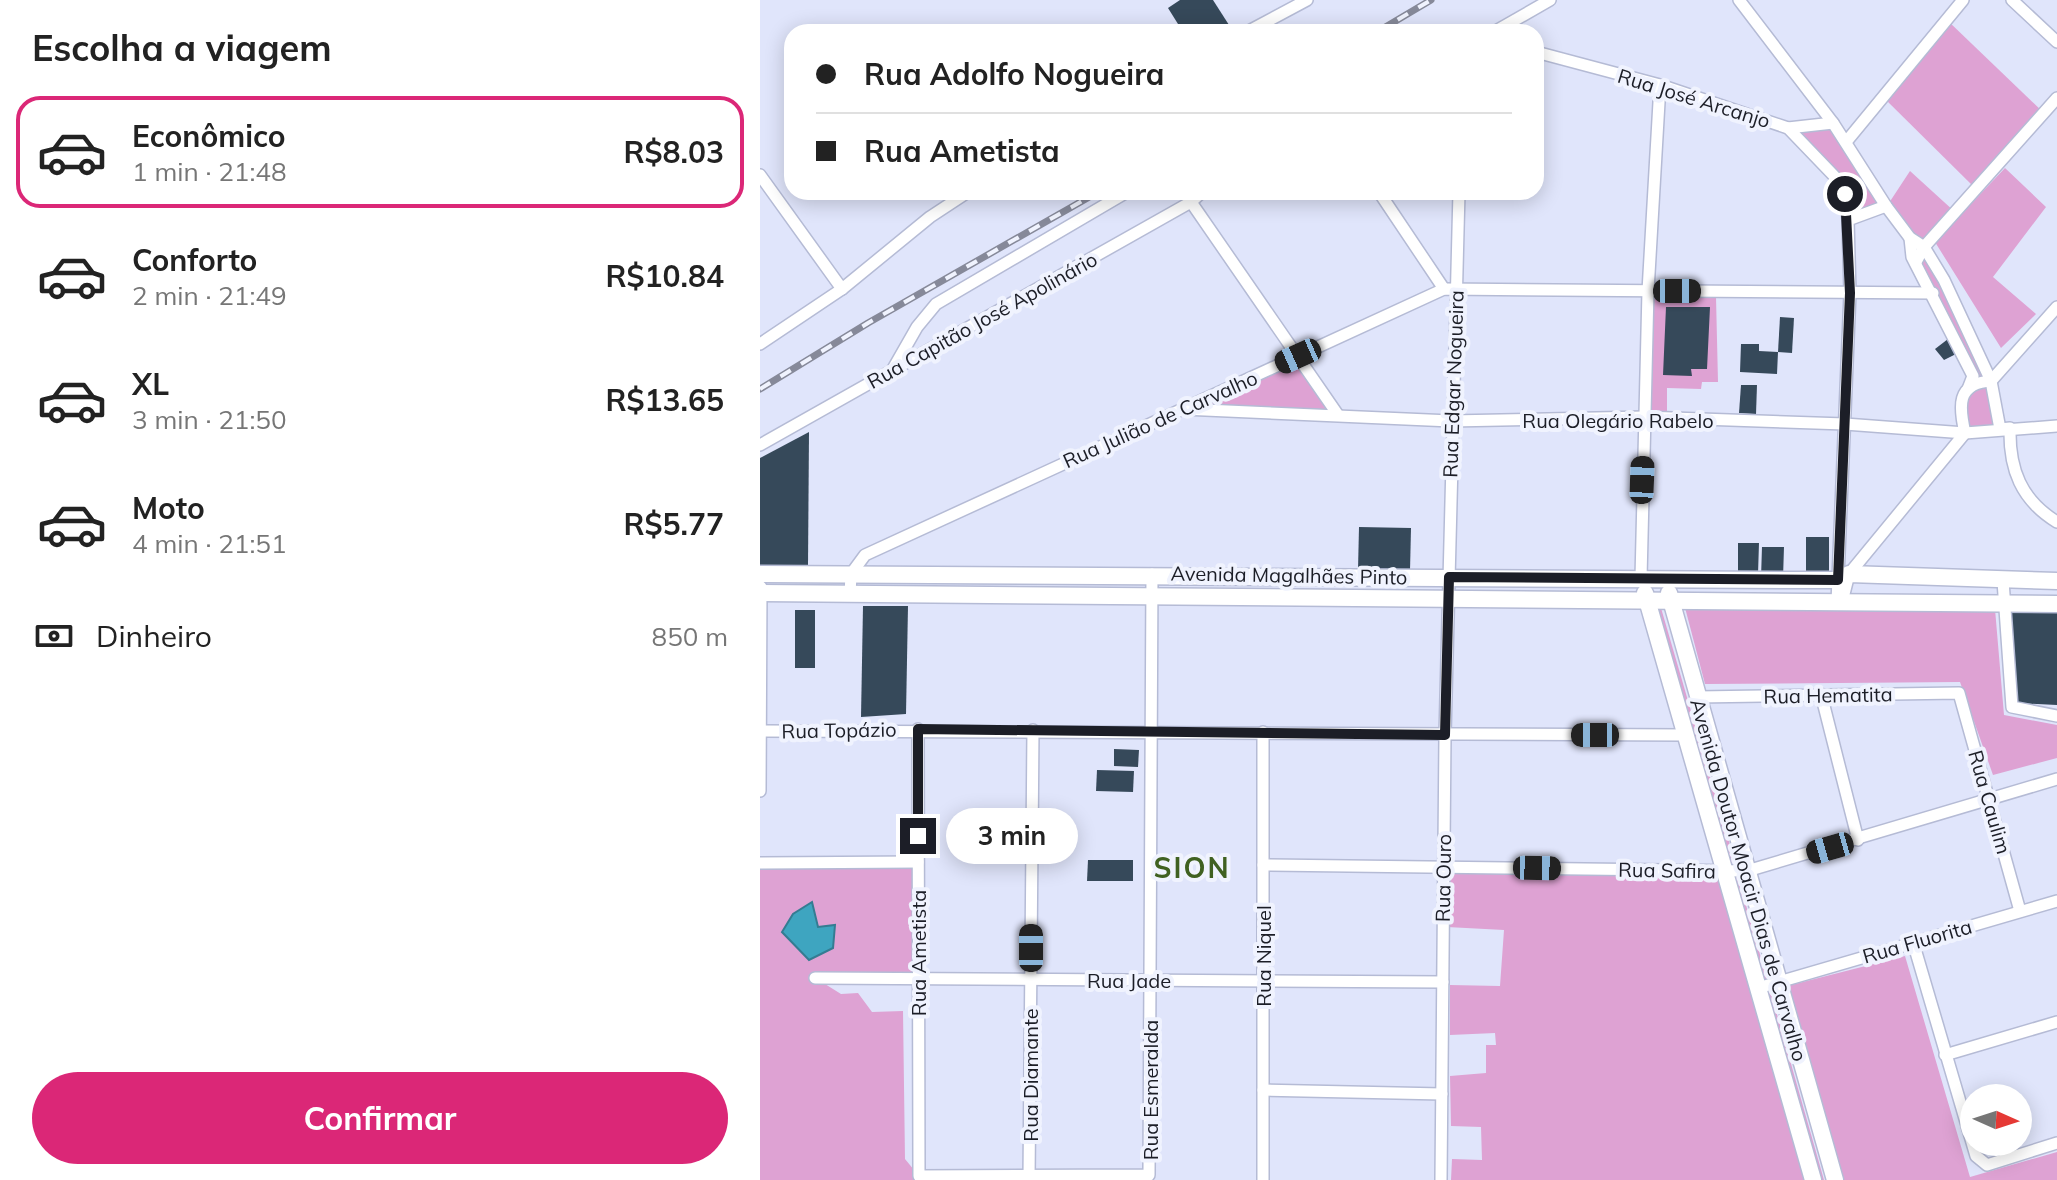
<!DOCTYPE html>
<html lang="pt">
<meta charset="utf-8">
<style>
:root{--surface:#fff;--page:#f6f6f6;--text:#222;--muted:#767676;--line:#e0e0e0;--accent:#db2777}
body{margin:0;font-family:Mulish,sans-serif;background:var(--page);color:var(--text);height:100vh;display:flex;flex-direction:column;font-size:30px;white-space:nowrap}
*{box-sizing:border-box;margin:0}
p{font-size:26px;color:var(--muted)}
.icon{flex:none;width:44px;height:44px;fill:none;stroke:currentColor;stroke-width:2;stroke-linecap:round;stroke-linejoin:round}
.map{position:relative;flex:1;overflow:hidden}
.sheet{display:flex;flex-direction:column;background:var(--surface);width:760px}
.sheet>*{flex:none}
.top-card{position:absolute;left:24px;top:24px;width:760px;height:176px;border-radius:24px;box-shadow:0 4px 20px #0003;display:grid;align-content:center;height:176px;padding:0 32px;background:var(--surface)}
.needle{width:52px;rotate:93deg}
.tools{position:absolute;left:1200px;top:1084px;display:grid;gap:16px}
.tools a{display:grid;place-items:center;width:72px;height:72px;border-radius:50%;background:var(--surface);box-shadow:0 4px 20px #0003;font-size:40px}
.end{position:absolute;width:36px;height:36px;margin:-18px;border:10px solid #1c1e27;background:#fff;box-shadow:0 0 0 4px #fff}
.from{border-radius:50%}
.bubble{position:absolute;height:56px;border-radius:28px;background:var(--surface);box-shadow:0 4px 20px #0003;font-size:26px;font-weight:700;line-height:56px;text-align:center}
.car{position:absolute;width:24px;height:48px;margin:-24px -12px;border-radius:10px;box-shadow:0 0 6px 2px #0007;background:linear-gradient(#222 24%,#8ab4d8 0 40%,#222 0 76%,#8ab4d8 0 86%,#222 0)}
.top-card b{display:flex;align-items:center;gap:28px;height:76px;font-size:30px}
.top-card b+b{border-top:2px solid var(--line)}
.top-card i{width:20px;height:20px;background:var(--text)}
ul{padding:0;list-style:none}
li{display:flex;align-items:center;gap:24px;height:112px;margin:0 16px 12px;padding:0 16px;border:4px solid transparent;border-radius:24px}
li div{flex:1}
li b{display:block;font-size:30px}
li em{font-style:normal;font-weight:700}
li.current{border-color:var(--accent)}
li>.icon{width:72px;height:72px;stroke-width:1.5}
h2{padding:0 32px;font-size:36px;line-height:96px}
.pay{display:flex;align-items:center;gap:20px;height:88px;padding:0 32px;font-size:30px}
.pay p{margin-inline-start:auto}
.action{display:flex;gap:16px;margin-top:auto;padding:16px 32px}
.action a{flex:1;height:92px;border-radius:48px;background:var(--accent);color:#fff;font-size:32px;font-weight:700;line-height:92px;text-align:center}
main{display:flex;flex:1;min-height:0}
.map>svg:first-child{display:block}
.green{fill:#dea2d3}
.water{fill:#3ea5c0;stroke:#347c92;stroke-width:2}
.building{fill:#36495a}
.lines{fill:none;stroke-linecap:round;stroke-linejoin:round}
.street-casing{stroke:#b5bbd5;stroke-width:14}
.secondary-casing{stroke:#b5bbd5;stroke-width:19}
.street{stroke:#fff;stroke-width:11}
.secondary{stroke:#fff;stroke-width:16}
.rail-casing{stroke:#868999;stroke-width:7}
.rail{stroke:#f0f3fe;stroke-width:4;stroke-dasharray:12;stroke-linecap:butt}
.route{stroke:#1c1e27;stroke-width:10}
.labels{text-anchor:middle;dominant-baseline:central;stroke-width:8;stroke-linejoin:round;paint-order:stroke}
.street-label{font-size:20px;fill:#1c1e27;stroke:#f0f3fe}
.district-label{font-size:28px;font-weight:bold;letter-spacing:2px;fill:#406121;stroke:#f0f3fe}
</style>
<main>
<section class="sheet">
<h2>Escolha a viagem</h2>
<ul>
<li class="current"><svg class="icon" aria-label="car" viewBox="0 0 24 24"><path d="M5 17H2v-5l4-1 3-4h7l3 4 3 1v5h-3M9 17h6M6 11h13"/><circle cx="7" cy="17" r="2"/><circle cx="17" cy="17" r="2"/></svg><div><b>Econômico</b><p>1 min · 21:48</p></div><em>R$8.03</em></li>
<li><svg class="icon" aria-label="car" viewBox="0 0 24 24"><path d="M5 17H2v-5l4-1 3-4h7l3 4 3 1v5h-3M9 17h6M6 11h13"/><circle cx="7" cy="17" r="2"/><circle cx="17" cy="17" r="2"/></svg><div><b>Conforto</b><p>2 min · 21:49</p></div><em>R$10.84</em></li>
<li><svg class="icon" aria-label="car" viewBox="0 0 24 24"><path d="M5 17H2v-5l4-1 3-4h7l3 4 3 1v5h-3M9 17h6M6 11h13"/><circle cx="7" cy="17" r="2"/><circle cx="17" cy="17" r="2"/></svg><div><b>XL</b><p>3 min · 21:50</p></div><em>R$13.65</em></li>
<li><svg class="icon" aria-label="car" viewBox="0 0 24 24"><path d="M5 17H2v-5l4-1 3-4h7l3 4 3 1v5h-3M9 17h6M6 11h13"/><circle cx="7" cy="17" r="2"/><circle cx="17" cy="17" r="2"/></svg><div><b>Moto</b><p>4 min · 21:51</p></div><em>R$5.77</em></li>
</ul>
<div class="pay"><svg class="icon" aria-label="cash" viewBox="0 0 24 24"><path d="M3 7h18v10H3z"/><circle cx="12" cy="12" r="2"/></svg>Dinheiro<p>850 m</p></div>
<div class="action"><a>Confirmar</a></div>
</section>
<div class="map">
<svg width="1297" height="1180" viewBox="0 0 1297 1180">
<rect width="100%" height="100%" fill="#e0e5fb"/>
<g class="green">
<polygon points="1187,20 1284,113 1216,189 1123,97"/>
<polygon points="1073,123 1127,206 1150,171 1195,212 1164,247 1126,206 1088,220 1085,194 1028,128"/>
<polygon points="1245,168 1286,207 1233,277 1276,314 1241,348 1175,242"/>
<polygon points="1164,252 1227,379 1218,379 1215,374 1159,262"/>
<polygon points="894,297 956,297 958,382 942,382 941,389 907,388 907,411 888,412"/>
<polygon points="538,356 578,415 419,409"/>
<polygon points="1231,381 1240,429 1205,433 1208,390"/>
<polygon points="923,600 1235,609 1244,715 1297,725 1297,758 1233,775 1200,682 945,684"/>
<polygon points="901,608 975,862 966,866 893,609"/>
<polygon points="158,862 158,978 57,979 81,994 98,993 112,1012 143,1011 145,1159 159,1176 269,1180 0,1180 0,863"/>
<polygon points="687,873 958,874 1048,1180 691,1180 692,1159 722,1160 721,1127 691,1126 690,1076 726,1073 726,1045 736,1045 735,1033 690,1035 690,985 740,986 744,930 687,927"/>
<polygon points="978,877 1064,1180 1058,1180 971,879"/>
<polygon points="1145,956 1210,1177 1297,1152 1297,1180 1083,1180 1027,986"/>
</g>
<polygon class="water" points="52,902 58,927 75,925 73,948 49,960 22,932 33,914"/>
<g class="building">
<polygon points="420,0 453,0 469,25 458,32 423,32 408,8"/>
<polygon points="906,307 950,307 947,369 931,369 932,376 903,375"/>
<polygon points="1020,317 1034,318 1032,353 1018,352"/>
<polygon points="1188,339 1196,354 1184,360 1175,349"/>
<polygon points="981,344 999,344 999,351 1018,352 1017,374 980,372"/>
<polygon points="981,385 997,385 996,414 979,413"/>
<polygon points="49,432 48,566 0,566 0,458"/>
<polygon points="599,527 651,528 650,571 598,570"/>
<rect x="1046" y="537" width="23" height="36"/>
<polygon points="978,543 999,543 998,574 978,574"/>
<polygon points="1002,547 1024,547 1023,578 1001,578"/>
<polygon points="103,606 148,606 146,714 101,717"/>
<rect x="35" y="610" width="20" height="58"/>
<polygon points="1249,611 1297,612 1297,705 1256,703"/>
<polygon points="354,749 379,750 378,767 354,766"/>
<polygon points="337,770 374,771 373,792 336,791"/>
<polygon points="328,860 373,860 373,881 327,881"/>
</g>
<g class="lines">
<defs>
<g id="street">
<path d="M979,0L1073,123L1126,206L1150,238L1164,247L1184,280L1231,381L1240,429L1250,428C1249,469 1261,500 1297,522"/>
<polyline points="1252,0 1297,42"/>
<polyline points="487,32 547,0"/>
<polyline points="734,32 790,0"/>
<polyline points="776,52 900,85 1028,128 1078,180 1086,197 1088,220"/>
<polyline points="1028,128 1073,123"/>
<polyline points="1086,142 1203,0"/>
<polyline points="0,175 82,289"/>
<polyline points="619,192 684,289"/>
<polyline points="431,202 578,415"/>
<polyline points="1150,238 1152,257 1213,376 1208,389"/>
<polyline points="1156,262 1164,247 1297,98"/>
<polyline points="0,344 82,289 170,217 208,192"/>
<polyline points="133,369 157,327 176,304 367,192"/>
<polyline points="423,409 691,421 884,417 1085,424 1205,433 1297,426"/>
<polyline points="0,445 431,202 442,192"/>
<polyline points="881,578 888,291 900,85"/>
<polyline points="1243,581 1252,707 1297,716"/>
<polyline points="90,595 91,574 105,555 684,289 1173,293"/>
<polyline points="1077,602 1090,293 1088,220 1126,206"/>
<path d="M1082,602L1089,574L1205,433C1199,407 1196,383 1231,381L1297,307"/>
<polyline points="1061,694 1098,840"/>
<polyline points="937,697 1199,693 1260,911"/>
<polyline points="158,729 159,1176 389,1175 392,574"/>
<polyline points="1,731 925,735"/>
<polyline points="503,732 503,1180"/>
<polyline points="0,791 1,587"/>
<polyline points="0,863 158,862"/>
<polyline points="503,865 987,871 1297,779"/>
<polyline points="1153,942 1216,1156 1227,1165 1297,1143"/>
<polyline points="55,978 683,982"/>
<polyline points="998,988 1297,901"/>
<polyline points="1185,1055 1297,1022"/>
<polyline points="503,1090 682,1094"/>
<polyline points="269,1180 273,730"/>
<polyline points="681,1180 685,735 699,192"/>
</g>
<g id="secondary">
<polyline points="0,574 1027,580 1078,580 1089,574 1297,581"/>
<polyline points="0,593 1297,604"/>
<polyline points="885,593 1053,1180"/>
<polyline points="909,593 1075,1180"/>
</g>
</defs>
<use href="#street" class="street-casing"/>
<use href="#secondary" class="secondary-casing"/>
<use href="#street" class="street"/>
<use href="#secondary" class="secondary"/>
<defs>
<g id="rail">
<polyline points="617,32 671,0"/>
<polyline points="0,389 108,323 338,192"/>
</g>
</defs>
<use href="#rail" class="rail-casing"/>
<use href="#rail" class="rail"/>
</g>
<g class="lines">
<polyline class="route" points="158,836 158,729 685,735 689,577 1078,580 1090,293 1085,194"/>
</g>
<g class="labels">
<g class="street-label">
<text transform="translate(934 98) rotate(17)">Rua José Arcanjo</text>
<text transform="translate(222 320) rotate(-29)">Rua Capitão José Apolinário</text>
<text transform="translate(693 384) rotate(-88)">Rua Edgar Nogueira</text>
<text transform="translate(400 419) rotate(-24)">Rua Julião de Carvalho</text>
<text x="858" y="420">Rua Olegário Rabelo</text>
<text transform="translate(529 575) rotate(1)">Avenida Magalhães Pinto</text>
<text transform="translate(1068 695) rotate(-1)">Rua Hematita</text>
<text transform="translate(79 730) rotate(-1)">Rua Topázio</text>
<text transform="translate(1230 802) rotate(74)">Rua Caulim</text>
<text transform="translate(907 870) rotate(1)">Rua Safira</text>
<text transform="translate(683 878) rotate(-89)">Rua Ouro</text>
<text transform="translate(989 880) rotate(74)">Avenida Doutor Moacir Dias de Carvalho</text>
<text transform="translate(1157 941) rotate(-16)">Rua Fluorita</text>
<text transform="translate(158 953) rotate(-90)">Rua Ametista</text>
<text transform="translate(503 956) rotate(-90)">Rua Niquel</text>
<text x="369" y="980">Rua Jade</text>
<text transform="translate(270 1075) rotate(-90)">Rua Diamante</text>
<text transform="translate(390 1090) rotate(-90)">Rua Esmeralda</text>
</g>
<g class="district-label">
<text x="432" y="867">SION</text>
</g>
</g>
</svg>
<div class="tools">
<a><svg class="needle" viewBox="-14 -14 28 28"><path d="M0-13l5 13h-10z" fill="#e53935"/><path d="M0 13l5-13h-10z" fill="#767676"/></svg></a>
</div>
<i class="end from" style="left:1085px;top:194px"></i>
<i class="end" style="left:158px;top:836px"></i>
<div class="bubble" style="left:186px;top:808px;width:132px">3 min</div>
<i class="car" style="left:917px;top:291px;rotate:90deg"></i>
<i class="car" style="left:538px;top:356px;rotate:246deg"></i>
<i class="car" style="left:882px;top:480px;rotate:2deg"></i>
<i class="car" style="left:835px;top:735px;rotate:270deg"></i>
<i class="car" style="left:1070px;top:848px;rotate:254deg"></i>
<i class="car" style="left:777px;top:868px;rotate:91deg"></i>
<i class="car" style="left:271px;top:948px;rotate:0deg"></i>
<div class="top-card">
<b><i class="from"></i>Rua Adolfo Nogueira</b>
<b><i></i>Rua Ametista</b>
</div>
</div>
</main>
